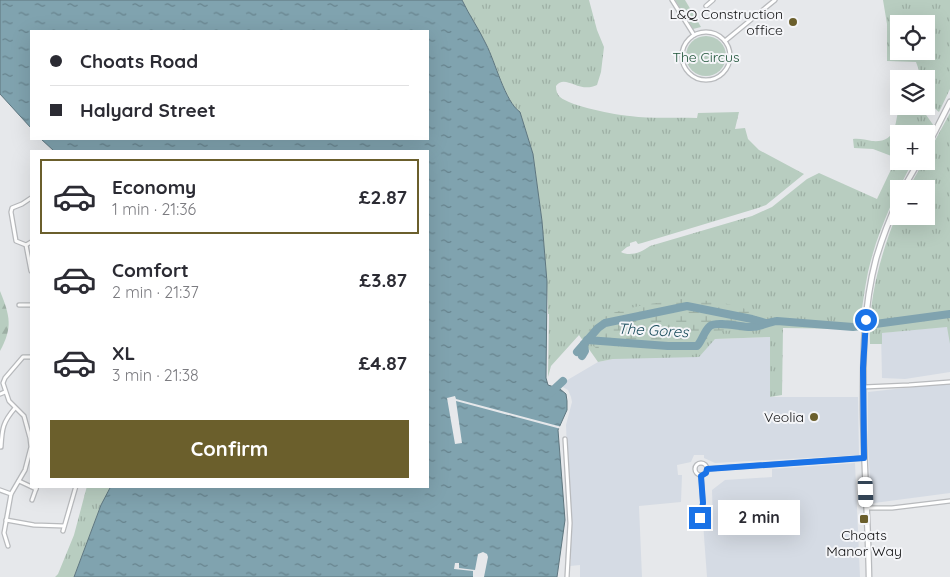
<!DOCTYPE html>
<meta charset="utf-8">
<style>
:root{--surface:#fff;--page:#f2f2f3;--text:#2b2b33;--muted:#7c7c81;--line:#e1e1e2;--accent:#6b5f2c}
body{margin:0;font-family:Quicksand,sans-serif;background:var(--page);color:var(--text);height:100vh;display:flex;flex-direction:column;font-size:19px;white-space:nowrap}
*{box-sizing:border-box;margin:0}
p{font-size:16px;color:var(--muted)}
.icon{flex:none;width:28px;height:28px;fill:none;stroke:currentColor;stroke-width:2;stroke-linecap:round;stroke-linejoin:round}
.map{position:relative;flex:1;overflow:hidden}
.drawer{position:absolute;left:30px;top:150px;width:399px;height:338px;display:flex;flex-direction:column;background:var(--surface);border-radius:0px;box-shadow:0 5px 20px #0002}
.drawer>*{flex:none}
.top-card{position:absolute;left:30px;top:30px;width:399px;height:110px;border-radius:0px;box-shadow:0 5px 20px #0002;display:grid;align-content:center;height:110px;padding:0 20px;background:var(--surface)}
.tools{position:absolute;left:890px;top:15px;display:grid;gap:10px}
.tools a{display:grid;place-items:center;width:45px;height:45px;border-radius:0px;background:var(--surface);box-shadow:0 5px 20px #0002;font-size:25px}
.end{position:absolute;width:22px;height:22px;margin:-11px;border:6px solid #1a73e8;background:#fff;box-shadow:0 0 0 2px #fff}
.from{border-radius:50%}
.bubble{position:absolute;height:35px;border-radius:0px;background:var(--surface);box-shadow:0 5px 20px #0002;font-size:16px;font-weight:700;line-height:35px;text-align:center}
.car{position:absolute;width:15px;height:30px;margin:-15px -8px;border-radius:6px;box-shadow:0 0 4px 1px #0007;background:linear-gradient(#fff 24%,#345 0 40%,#fff 0 76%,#345 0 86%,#fff 0)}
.top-card b{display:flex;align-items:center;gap:18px;height:48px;font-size:19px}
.top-card b+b{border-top:1px solid var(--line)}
.top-card i{width:12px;height:12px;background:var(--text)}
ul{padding:9px 0 0;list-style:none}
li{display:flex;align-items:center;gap:15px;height:75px;margin:0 10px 8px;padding:0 10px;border:2px solid transparent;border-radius:0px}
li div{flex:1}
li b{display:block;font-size:19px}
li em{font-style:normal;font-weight:700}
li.current{border-color:var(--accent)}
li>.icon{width:45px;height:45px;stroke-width:1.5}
.cta{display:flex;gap:10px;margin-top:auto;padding:10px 20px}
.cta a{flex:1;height:58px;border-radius:0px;background:var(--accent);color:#fff;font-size:20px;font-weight:700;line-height:58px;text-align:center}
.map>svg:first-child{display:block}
.built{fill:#d5dbe4}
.grass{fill:url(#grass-tufts);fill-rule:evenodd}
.forest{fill:url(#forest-firs)}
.wetland{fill:url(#wetland-marsh)}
.green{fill:#b8cdc0}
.water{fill:url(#water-ripples);stroke:#5e767f}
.pier{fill:#e6e8eb}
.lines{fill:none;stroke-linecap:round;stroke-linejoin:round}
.river{stroke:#80a3af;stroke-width:8}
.street-casing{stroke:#b8babd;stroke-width:5.5}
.secondary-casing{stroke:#b8babd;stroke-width:7}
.street{stroke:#fff;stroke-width:3}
.secondary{stroke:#fff;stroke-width:4.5}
.route{stroke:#1a73e8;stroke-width:6}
.poi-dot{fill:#6b5f2c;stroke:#f4f5f8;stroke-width:2}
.labels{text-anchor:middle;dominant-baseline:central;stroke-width:4;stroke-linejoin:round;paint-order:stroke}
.poi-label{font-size:14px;fill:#0e0e0f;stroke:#f4f5f8;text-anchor:end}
.park-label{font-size:14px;fill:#1d5237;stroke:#f4f5f8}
.water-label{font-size:15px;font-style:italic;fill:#1a4c5b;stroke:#f4f5f8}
</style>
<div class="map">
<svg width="950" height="577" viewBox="0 0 950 577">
<defs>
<pattern id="grass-tufts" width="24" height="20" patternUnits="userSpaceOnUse" patternTransform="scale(1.25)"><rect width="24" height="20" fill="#b8cdc0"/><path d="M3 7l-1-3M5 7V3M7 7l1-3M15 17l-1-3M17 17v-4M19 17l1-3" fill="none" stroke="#9dafa4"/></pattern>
<pattern id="forest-firs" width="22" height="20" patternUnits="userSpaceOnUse" patternTransform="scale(1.25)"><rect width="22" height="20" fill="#b8cdc0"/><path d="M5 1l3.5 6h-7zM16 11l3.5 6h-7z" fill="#9dafa4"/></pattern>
<pattern id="wetland-marsh" width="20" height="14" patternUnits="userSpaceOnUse" patternTransform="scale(1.25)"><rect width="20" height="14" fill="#b8cdc0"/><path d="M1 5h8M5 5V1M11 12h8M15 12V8" fill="none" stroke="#9dafa4"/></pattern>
<pattern id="water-ripples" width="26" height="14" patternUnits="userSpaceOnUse" patternTransform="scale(1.25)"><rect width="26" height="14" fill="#80a3af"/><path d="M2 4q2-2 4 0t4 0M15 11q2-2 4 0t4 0" fill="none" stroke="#67838d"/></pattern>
</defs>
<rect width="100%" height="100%" fill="#e6e8eb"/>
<g class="built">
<polygon points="950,326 950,372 905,379 882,378 881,333"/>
<polygon points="771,337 770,397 858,397 859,455 715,463 704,458 704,455 694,455 691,462 677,465 678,475 682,475 681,502 639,506 642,577 580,577 580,565 570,566 571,559 565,558 570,523 566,425 572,402 571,397 568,390 561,386 564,382 598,362 613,359 715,339"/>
<polygon points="950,383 950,493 874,503 871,496 868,444 868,392"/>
<polygon points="855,463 860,577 707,577 703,523 713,523 712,490 725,480 772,477 772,469"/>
</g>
<g class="grass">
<path d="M462,0H589L597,30L604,47L601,72L597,85C579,94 565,73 556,86C556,91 557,94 560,97C570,106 616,115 630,116C652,119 675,117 697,118L698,113L739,112L735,129L745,128L748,139L759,150L804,174L766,205L758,208L642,243L638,244L636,241L630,243V246L627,247L621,252C630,257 642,252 650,246L752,216L772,207L807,179L819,173L877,199L896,159L894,157L873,149L854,148L853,139C859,138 866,140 872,141C896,143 895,125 899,106L924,112L934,126L926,139V134H899V161H913C894,197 877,232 868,272C864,291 862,310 859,329L783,328L782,395L770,397V337L715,339L699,357L613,359L598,362L579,335L551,366L548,377L549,314H548L547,282L542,221L533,154L520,112C505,102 495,62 486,44C479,29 469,15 462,0Z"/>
<path d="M883,0H950V89L939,112C927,102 926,94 926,79H922L916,62L887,61V24ZM899,24H926V51H899Z"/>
<path d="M950,113V344L947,327L882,333V344H870C868,298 881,252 899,209V216H926V189H908L924,161H926V157Z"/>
<polygon points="87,486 111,486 101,505 74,577 55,577 58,574 74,535"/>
</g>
<path class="forest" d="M0,291C10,316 13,327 0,351Z"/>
<path class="wetland" d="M680,299C702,299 754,305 769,322L767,325L759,330L714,331L696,351C669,348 624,341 598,350L587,340L586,334C588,331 590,327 593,325C610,307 656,304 680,299Z"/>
<g class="green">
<polygon points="675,0 685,0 701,27 693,29"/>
<circle cx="706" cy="56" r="20"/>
</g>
<path class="water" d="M0,0H462C469,15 479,29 486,44C495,61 505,102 520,112L533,154L542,221L547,282L546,378L548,385L560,389L566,394L567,401V410L558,430L565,520L557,577H74L101,505L111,486H428V151H54L41,139H428V31H31V128L0,94Z"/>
<g class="pier">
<polygon points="455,396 456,399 562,427 561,429 456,401 462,443 455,444 447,398"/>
<polygon points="483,552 487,554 488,557 484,577 473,577 473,571 454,569 455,563 459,563 459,568 475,570 478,554"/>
</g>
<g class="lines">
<g class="river">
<path d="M587,340L668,346H697C702,341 704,331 710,326C717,321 741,327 750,327C760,328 767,322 777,321L853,327L950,314"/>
<polyline points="577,352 598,328 605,323 687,306 752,319 766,323"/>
<polyline points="582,356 585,351 584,344"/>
<polyline points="550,393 563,381"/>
</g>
<defs>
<g id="street">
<polyline points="672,0 694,35"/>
<polyline points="706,6 713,0"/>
<circle cx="706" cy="56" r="24"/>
<polyline points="725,41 775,0"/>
<polyline points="31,198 22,204 12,208 11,212 16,241 26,245 31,271"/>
<polyline points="26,245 31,242"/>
<polyline points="19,305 31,305"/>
<polyline points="863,387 909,385 950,382"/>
<polyline points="0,394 5,392"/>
<polyline points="565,439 570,523 567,577"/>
<path d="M0,447H1C2,428 3,422 15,408"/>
<circle cx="701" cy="469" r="6"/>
<polyline points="707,469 864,458"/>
<polyline points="19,481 36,489"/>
<polyline points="0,490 11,494"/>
<polyline points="32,500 37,486"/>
<polyline points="867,508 892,508 950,501"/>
<polyline points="700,518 703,503 701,476"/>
<polyline points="6,520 34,525 64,526"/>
<polyline points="63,531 76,486"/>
<polyline points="8,546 4,533 11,494 25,470 31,447 30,438 24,416 9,401 3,383 5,378 23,357 31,357"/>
</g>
<g id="secondary">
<polyline points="926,149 950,102"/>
<polyline points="903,189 919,161"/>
<path d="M869,577C868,521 864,466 863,410C863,359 863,308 876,259C882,238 890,218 899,198"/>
</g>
</defs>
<use href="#street" class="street-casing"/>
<use href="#secondary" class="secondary-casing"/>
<use href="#street" class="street"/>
<use href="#secondary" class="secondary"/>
</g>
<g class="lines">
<polyline class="route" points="700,518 703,503 701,476 706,473 707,469 864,458 863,368 866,320"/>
</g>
<g class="poi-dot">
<circle cx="793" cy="22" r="5"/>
<circle cx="814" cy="417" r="5"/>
<rect x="859" y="514" width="10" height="10" rx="2.5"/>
</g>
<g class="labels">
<g class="poi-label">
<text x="783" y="14">L&amp;Q Construction<tspan x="783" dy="16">office</tspan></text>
<text x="804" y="417">Veolia</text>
<text x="864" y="535" text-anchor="middle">Choats<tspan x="864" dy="16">Manor Way</tspan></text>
</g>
<g class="park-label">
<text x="706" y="57">The Circus</text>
</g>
<g class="water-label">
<text transform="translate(653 330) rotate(3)">The Gores</text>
</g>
</g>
</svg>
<div class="tools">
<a><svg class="icon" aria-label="locate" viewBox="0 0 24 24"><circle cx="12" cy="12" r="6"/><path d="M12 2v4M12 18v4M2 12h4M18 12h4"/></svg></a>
<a><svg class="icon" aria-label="layers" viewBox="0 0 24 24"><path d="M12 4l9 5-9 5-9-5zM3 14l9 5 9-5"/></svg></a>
<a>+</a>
<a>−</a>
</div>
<i class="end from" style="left:866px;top:320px"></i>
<i class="end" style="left:700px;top:518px"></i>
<div class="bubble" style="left:718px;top:500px;width:82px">2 min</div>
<i class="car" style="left:866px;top:492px;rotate:178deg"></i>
<div class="top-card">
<b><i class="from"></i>Choats Road</b>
<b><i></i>Halyard Street</b>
</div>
<section class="drawer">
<ul>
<li class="current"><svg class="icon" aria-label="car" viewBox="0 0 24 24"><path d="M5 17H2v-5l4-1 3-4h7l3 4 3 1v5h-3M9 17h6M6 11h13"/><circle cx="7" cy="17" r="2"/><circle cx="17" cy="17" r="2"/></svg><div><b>Economy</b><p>1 min · 21:36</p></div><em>£2.87</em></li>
<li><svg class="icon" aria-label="car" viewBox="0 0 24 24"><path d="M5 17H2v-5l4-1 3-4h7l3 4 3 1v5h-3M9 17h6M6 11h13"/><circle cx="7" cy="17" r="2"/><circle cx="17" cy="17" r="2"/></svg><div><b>Comfort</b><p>2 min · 21:37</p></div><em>£3.87</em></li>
<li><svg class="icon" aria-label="car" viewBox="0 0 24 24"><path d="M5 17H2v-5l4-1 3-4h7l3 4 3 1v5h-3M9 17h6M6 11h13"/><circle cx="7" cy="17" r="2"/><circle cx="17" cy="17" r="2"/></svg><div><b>XL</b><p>3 min · 21:38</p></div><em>£4.87</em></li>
</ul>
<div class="cta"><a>Confirm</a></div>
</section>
</div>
